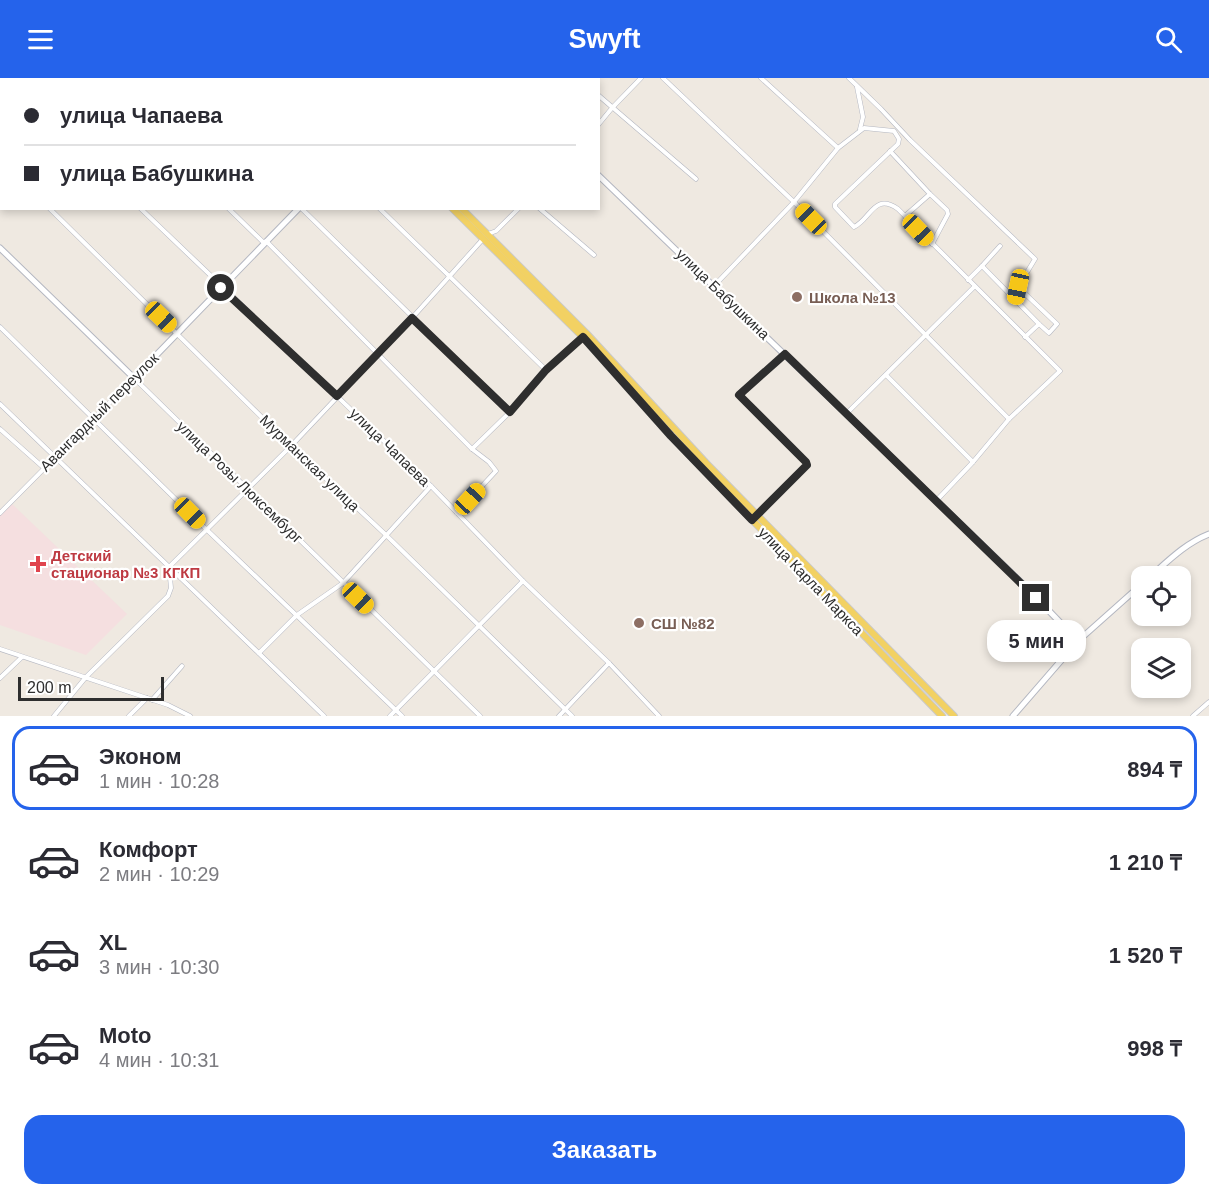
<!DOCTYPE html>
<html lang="ru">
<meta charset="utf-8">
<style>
:root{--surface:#fff;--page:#f2f2f3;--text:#2b2b33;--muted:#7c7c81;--line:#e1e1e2;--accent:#2563eb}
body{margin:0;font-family:Arial,sans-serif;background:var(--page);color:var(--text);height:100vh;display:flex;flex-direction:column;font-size:22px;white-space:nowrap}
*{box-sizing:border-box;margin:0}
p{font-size:20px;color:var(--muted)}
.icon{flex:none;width:33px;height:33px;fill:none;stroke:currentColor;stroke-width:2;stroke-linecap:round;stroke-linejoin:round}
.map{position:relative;height:638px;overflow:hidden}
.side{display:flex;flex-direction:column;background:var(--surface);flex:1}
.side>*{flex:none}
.hud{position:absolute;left:0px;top:0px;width:600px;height:132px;box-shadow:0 3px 9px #0003;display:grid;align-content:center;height:132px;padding:0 24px;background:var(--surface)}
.buttons{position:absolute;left:1131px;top:488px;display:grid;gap:12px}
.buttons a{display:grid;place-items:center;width:60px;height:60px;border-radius:12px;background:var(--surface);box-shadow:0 3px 9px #0003;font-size:30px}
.scale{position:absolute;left:18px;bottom:15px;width:146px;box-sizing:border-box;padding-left:6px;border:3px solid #2e2e2e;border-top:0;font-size:16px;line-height:21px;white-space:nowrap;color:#2e2e2e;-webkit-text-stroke:4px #fff;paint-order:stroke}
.end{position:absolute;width:27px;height:27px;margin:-14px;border:8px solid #2e2e2e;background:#fff;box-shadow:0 0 0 3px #fff}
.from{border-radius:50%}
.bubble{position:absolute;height:42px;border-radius:18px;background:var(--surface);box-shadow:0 3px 9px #0003;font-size:20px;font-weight:800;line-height:42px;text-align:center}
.car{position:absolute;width:18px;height:36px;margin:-18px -9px;border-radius:8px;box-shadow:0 0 4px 2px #0007;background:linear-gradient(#f5c518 24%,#345 0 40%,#f5c518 0 76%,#345 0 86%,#f5c518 0)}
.hud b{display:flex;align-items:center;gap:21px;height:57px;font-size:22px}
.hud b+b{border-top:2px solid var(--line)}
.hud i{width:15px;height:15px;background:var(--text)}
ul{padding:10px 0 0;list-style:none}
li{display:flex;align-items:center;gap:18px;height:84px;margin:0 12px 9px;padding:0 12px;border:3px solid transparent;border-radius:18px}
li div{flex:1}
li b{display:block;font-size:22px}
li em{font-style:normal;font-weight:800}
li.selected{border-color:var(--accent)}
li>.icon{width:54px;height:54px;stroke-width:1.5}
.primary-button{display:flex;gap:12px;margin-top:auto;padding:12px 24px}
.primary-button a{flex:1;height:69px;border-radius:18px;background:var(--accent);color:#fff;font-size:24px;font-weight:800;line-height:69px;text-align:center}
header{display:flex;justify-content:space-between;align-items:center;height:78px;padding:0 24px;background:var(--accent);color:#fff;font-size:27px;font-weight:800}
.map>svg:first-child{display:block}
.medical{fill:#f5dfe0}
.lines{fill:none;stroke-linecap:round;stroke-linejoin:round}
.street-casing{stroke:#b4b7c1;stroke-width:5}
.secondary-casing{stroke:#b4b7c1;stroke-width:7}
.primary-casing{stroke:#c9c9c9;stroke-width:8}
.street{stroke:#fff;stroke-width:4}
.secondary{stroke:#fff;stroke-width:5}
.primary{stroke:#f2d163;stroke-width:6}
.route{stroke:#2e2e2e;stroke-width:8}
.education-dot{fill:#8d6e63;stroke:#fff;stroke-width:2}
.health-dot{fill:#e0444e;stroke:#fff;stroke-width:2}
.labels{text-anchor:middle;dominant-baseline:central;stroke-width:4.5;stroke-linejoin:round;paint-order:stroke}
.street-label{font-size:15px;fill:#2e2e2e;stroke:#fff}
.education-label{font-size:15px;font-weight:bold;fill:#785e54;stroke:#fff;text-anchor:start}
.health-label{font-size:15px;font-weight:bold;fill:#be3a42;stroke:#fff;text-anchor:start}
</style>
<header><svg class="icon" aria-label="menu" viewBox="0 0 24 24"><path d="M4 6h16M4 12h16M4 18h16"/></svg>Swyft<svg class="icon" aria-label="search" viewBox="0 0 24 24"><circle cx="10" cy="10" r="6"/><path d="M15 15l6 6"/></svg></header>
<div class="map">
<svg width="1209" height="638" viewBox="0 0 1209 638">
<rect width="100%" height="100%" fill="#efe9e1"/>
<polygon class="medical" points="11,425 127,536 86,577 0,547 0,436"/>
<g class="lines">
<defs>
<g id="street">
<polyline points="7,0 8,2"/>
<polyline points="92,0 93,2"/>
<polyline points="167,0 168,2"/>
<polyline points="581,0 582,2"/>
<polyline points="663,0 794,124 1009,341"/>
<polyline points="761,0 838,70"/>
<polyline points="849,0 881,31 910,62 1035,181 1018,209 1057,246 1049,255 1039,246 1025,259"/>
<polyline points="119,2 121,0"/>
<polyline points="857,9 863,39 860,51"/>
<polyline points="598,17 696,101"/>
<polyline points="598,47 612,30 641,0"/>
<polyline points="890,73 930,116 905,138"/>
<polyline points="0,83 2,84"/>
<polyline points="930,116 947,132 948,136 932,166"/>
<polyline points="0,125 2,123"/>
<polyline points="49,130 291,368 386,457 572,638"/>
<polyline points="140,130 431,408 523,503 609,585 659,638"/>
<polyline points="228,130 264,165"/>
<polyline points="301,130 510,334"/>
<polyline points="379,130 546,292"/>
<polyline points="539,130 594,177"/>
<polyline points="488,156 496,153 519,130"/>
<polyline points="266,163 472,371 489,384 496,393 457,435"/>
<polyline points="1000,168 982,188 1039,246"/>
<polyline points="968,202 982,188"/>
<path d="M714,208L794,124L838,70L864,50L894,53L899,61L898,66L835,126V129L854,149C871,141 874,114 898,131L1060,293L1009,341L973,384L936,423"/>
<polyline points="0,249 206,451 402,638"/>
<polyline points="886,297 973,384"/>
<polyline points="0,326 324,638"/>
<polyline points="846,336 974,209"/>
<polyline points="0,351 44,390"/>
<polyline points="472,371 510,334 546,292 583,259"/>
<polyline points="0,435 134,300 480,638"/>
<polyline points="756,437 807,387 806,384 739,317 785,276"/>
<polyline points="0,571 168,627 190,638"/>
<polyline points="259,575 297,537 343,505 431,408"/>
<polyline points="0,600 22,579"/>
<polyline points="152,622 182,588"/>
<polyline points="54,638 86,599 168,518 171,510 169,489 291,368 412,240 483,161"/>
<polyline points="129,638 147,620"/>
<polyline points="390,638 523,503"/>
<polyline points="559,638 609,585"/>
<polyline points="1193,638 1209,624"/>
</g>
<g id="secondary">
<polyline points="499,0 501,2"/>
<polyline points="426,2 427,0"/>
<polyline points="598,97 1026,509 1078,563"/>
<polyline points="0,170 134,300 299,130"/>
<path d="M1151,498C1169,482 1186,465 1209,456"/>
<polyline points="1013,638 1078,563 1142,506"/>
</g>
<g id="primary">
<polyline points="317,0 319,2"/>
<polyline points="325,0 327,2"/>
<polyline points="452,130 583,259 671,358 942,638"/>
<polyline points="461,130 586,255 706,385 954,638"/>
</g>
</defs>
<use href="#street" class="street-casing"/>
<use href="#secondary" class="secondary-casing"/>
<use href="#primary" class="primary-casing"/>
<use href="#street" class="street"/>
<use href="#secondary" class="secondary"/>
<use href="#primary" class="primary"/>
</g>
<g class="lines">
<polyline class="route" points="221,210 337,318 412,240 510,334 546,292 583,259 671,358 752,442 807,387 806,384 739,317 785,276 1036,520"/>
</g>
<g class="education-dot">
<circle cx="797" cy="219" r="6"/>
<circle cx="639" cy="545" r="6"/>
</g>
<path class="health-dot" d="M35 477h6v6h6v6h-6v6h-6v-6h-6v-6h6z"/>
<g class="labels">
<g class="street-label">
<text transform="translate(723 216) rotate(44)">улица Бабушкина</text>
<text transform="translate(99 334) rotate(-45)">Авангардный переулок</text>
<text transform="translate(390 369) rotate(44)">улица Чапаева</text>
<text transform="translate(310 385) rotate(44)">Мурманская улица</text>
<text transform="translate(240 404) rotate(44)">улица Розы Люксембург</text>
<text transform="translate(811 503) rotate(46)">улица Карла Маркса</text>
</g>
<g class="education-label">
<text x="809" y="219">Школа №13</text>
<text x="651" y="545">СШ №82</text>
</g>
<g class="health-label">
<text x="51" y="477">Детский<tspan x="51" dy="17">стационар №3 КГКП</tspan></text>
</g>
</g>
</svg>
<div class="buttons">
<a><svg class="icon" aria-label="locate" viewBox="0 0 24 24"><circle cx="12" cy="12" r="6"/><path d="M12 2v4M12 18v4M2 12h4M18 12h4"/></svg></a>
<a><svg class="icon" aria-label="layers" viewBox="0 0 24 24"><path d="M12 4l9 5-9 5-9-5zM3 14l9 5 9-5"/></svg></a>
</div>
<div class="scale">200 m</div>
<i class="end from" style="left:221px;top:210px"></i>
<i class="end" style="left:1036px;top:520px"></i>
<div class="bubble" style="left:987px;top:542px;width:99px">5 мин</div>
<i class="car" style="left:811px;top:141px;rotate:315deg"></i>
<i class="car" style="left:918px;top:152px;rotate:136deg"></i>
<i class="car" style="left:1018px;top:209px;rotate:192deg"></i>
<i class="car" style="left:161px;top:239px;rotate:134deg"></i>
<i class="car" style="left:470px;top:421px;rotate:43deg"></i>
<i class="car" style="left:190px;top:435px;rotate:135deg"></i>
<i class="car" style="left:358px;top:520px;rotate:134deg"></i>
<div class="hud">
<b><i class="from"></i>улица Чапаева</b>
<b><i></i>улица Бабушкина</b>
</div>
</div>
<section class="side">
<ul>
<li class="selected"><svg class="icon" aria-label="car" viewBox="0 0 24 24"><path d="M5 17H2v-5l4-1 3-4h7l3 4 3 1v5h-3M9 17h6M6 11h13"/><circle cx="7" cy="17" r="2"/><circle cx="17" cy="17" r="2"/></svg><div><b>Эконом</b><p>1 мин · 10:28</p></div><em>894 ₸</em></li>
<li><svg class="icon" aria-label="car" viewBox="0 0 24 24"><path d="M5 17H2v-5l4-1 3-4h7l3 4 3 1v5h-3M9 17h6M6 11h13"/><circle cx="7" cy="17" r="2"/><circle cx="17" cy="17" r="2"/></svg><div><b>Комфорт</b><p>2 мин · 10:29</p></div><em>1 210 ₸</em></li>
<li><svg class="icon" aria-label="car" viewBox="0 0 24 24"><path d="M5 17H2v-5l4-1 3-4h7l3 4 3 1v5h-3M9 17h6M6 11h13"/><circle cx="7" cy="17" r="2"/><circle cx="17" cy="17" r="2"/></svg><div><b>XL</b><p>3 мин · 10:30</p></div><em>1 520 ₸</em></li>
<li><svg class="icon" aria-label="car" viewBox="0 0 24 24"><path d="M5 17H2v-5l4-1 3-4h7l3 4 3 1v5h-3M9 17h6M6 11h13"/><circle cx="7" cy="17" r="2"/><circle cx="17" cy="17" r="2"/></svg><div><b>Moto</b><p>4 мин · 10:31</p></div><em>998 ₸</em></li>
</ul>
<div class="primary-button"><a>Заказать</a></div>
</section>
